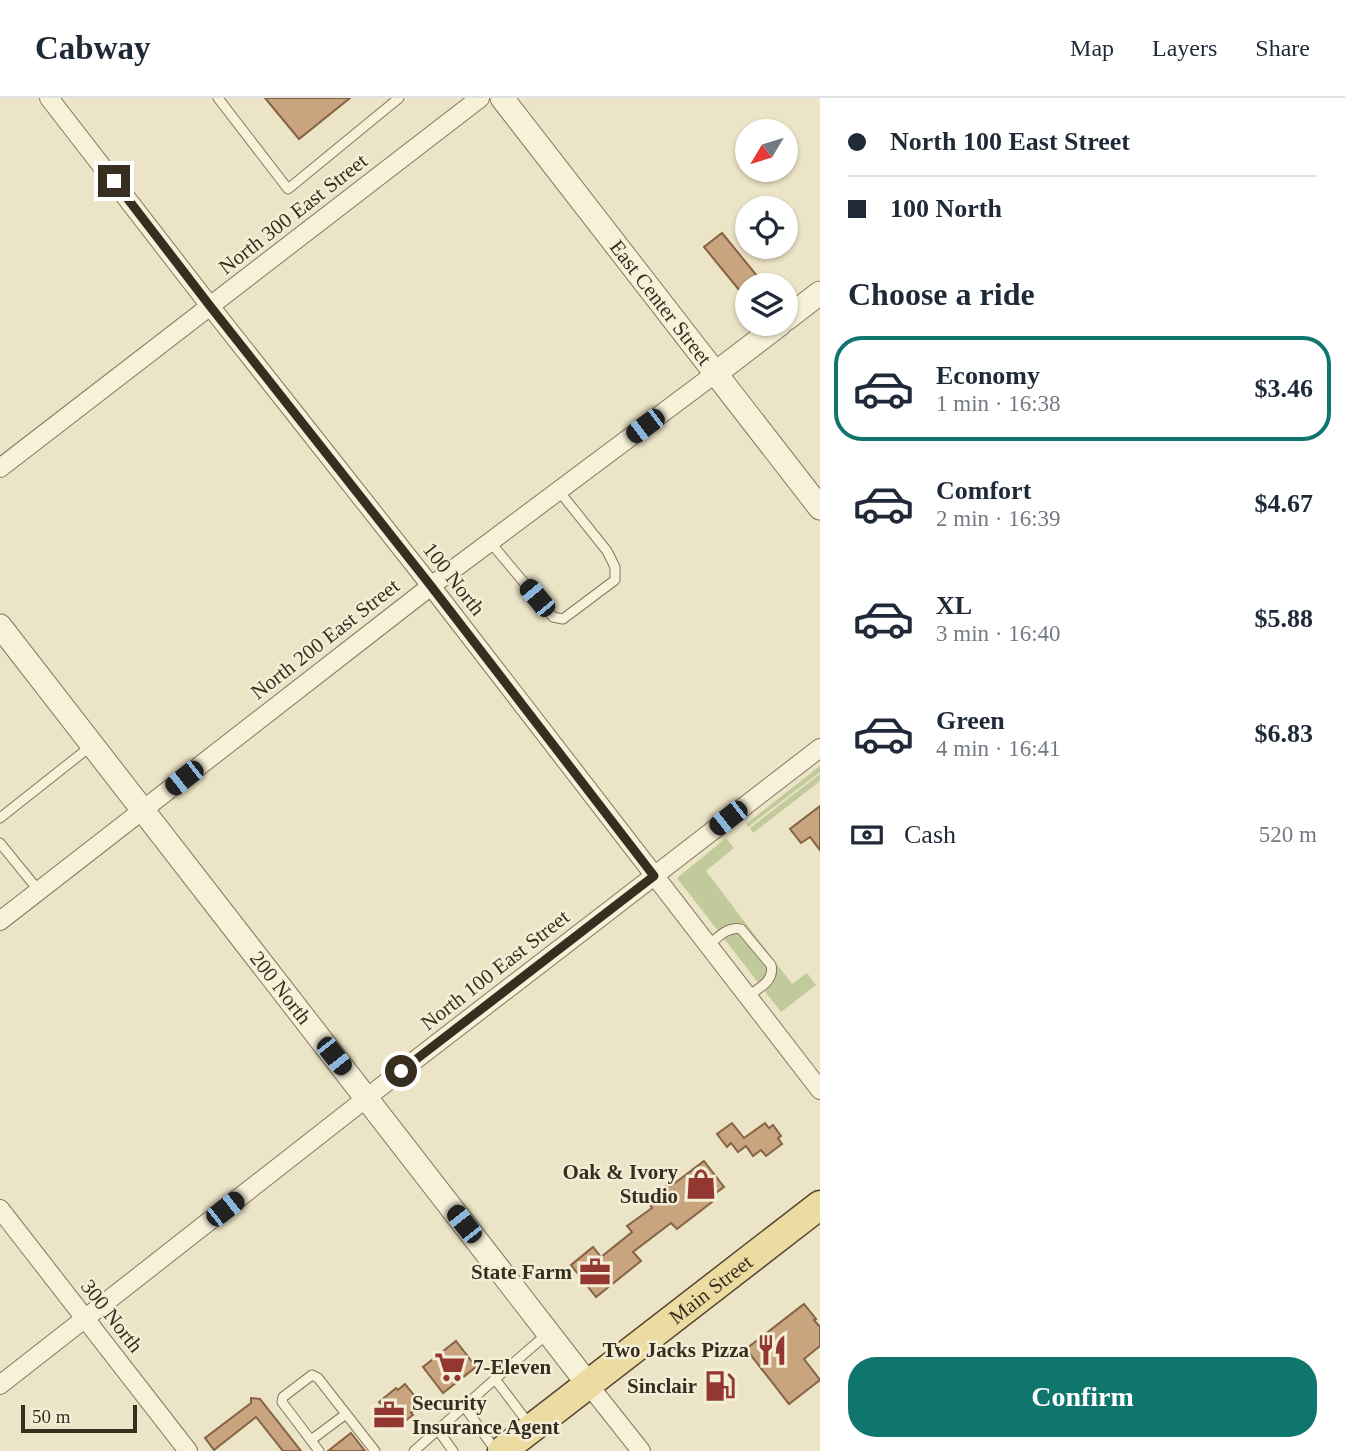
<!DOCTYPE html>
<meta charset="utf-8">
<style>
:root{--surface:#fff;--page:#f2f2f3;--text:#1f2937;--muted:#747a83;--line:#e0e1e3;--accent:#0f766e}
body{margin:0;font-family:Georgia,serif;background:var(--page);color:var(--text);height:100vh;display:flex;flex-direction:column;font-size:26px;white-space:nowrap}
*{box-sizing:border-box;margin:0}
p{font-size:23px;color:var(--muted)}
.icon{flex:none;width:38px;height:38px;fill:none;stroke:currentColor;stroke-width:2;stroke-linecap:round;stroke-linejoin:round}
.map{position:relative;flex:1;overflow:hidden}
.side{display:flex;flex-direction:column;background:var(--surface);width:525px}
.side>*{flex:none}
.top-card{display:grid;align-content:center;height:154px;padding:0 28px;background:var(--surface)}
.needle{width:46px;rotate:232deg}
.buttons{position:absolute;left:735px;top:21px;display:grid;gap:14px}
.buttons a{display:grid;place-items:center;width:63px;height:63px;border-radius:50%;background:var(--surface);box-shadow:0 2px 5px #0004;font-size:35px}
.scale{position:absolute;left:21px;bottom:18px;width:116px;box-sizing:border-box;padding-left:7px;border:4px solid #382e20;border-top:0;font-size:19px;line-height:24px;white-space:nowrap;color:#382e20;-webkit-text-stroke:5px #f4eed6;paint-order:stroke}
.end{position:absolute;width:32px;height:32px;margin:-16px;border:9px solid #382e20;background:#fff;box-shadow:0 0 0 4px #fff}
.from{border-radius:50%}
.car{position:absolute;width:21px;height:42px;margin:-21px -10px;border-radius:9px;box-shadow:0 0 5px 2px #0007;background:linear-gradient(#222 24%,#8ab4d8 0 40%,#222 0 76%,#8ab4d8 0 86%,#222 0)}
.top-card b{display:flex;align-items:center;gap:24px;height:66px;font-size:26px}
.top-card b+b{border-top:2px solid var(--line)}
.top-card i{width:18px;height:18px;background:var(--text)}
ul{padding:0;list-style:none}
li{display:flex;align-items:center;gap:21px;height:105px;margin:0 14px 10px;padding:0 14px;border:4px solid transparent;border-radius:28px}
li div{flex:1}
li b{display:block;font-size:26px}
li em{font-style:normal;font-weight:600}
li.selected{border-color:var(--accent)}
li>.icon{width:63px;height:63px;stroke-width:1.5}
h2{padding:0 28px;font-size:32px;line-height:84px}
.pay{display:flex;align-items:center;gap:18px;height:77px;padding:0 28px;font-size:26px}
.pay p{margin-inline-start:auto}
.button{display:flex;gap:14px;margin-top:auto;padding:14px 28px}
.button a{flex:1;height:80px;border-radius:28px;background:var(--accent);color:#fff;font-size:28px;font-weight:600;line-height:80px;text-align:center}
header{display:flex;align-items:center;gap:42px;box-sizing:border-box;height:98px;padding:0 35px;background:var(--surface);border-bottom:2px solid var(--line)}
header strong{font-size:33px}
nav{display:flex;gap:38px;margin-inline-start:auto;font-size:24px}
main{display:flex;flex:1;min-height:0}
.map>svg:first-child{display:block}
.green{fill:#c1ca9b}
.building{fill:#c8a47f;stroke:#856344;stroke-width:2}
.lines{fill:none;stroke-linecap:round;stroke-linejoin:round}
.service-casing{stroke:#87775d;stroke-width:11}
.minor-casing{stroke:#87775d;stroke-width:20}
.tertiary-casing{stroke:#87775d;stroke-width:25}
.primary-casing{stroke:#554531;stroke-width:31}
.service{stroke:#f7f1da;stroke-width:9}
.minor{stroke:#f7f1da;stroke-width:18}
.tertiary{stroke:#f7f1da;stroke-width:23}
.primary{stroke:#eddca1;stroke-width:28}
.route{stroke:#382e20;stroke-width:9}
.labels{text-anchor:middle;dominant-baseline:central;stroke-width:5;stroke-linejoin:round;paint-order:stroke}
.street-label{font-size:21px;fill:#382e20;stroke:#f4eed6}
.poi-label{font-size:21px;font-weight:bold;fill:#382e20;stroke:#f4eed6;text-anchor:end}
</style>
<header>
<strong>Cabway</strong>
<nav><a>Map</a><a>Layers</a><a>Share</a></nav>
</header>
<main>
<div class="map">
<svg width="820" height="1353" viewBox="0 0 820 1353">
<rect width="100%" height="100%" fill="#ece4c7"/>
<g class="green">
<polygon points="820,668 820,674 748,729 746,726"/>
<polygon points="820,676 820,683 753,735 750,730"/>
<polygon points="726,740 734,750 706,773 792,886 807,875 816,887 781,914 677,780"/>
</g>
<g class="building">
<polygon points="265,0 350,0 299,41"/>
<polygon points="722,135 758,179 740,193 704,149"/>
<polygon points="820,708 820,752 810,739 801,745 790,731"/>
<polygon points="732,1025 744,1040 765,1025 769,1030 773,1027 781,1038 778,1040 782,1046 766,1058 761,1052 753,1058 746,1048 738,1054 731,1045 727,1049 717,1036"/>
<polygon points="704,1063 724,1089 709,1100 712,1104 677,1131 671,1125 633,1154 641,1163 596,1199 571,1167 593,1149 601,1159 632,1134 627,1128 652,1110 647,1102 669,1086 671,1088"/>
<polygon points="804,1206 816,1221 814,1222 820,1229 820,1248 804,1261 820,1282 789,1306 746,1251"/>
<polygon points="456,1243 476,1269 443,1295 423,1269"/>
<polygon points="405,1286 421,1306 411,1315 413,1317 401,1326 399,1324 390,1331 374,1312 381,1306 379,1304 396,1290 398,1292"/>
<polygon points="251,1300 260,1301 301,1353 283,1353 256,1319 214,1352 205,1340 251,1305"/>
<polygon points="351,1335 365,1353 328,1353"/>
</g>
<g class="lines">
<defs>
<g id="service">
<polyline points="218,0 288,91 399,0"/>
<polyline points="490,444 553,519 563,521 615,482 615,469 607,453 559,393"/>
<polyline points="0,720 91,648"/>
<polyline points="0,745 39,793"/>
<path d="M709,847C718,839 728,828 741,831L771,867C775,883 759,890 748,898"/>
<polyline points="495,1281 529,1326"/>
<polyline points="464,1308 496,1353"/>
<polyline points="438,1332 453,1353"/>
<polyline points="311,1342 346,1316"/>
<polyline points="319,1353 282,1304 283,1299 312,1277 318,1280 375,1353"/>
<polyline points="414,1353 495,1281 547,1236"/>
</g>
<g id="minor">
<polyline points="49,0 210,208 431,488 820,992"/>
<polyline points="0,370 480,0"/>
<polyline points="0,823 431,488 716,275"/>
<polyline points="0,1111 188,1353"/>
<polyline points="588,1286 641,1353"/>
<polyline points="0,1287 401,973 820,650"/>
</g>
<g id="tertiary">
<path id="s1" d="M502,0L820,410"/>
<polyline points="786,221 820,195"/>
<polyline points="716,275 780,226"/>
<path id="s2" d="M0,528L588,1286"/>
</g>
<g id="primary">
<path id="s3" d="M502,1353L820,1107"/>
</g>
</defs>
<use href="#service" class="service-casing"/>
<use href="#minor" class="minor-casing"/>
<use href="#tertiary" class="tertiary-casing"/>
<use href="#primary" class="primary-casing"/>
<use href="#service" class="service"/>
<use href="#minor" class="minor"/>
<use href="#tertiary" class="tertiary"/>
<use href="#primary" class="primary"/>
</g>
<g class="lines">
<polyline class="route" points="114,83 210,208 431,488 654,778 401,973"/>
</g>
<defs>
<symbol id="shop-bare" viewBox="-9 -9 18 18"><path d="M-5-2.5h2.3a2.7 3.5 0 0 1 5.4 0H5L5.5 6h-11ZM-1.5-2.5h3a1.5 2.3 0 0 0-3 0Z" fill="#933830" stroke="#f4eed6" stroke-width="2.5" paint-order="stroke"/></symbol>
<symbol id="office-bare" viewBox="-9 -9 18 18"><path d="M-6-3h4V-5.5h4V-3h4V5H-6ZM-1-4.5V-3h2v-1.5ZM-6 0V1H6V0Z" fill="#933830" stroke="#f4eed6" stroke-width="2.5" paint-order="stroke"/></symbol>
<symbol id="restaurant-bare" viewBox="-9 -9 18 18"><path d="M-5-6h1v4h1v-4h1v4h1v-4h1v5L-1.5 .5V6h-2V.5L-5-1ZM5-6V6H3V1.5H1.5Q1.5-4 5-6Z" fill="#933830" stroke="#f4eed6" stroke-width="2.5" paint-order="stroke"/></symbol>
<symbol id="supermarket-bare" viewBox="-9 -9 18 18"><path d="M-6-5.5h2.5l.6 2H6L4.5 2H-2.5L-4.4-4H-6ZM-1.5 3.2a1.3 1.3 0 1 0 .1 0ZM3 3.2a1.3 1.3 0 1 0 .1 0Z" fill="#933830" stroke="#f4eed6" stroke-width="2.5" paint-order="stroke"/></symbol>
<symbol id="fuel-bare" viewBox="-9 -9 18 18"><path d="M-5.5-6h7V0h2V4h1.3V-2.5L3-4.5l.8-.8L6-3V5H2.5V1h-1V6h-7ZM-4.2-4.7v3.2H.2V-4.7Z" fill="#933830" stroke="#f4eed6" stroke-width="2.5" paint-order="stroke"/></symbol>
</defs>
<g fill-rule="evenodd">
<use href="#shop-bare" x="679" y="1064" width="44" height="44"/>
<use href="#office-bare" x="573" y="1152" width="44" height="44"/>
<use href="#restaurant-bare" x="750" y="1230" width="44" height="44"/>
<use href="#supermarket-bare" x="428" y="1247" width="44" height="44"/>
<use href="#fuel-bare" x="698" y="1266" width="44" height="44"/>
<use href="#office-bare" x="367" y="1295" width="44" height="44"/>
</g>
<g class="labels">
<g class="street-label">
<text transform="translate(293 116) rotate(-38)">North 300 East Street</text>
<text stroke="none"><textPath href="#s1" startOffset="259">East Center Street</textPath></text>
<text transform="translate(454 481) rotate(52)">100 North</text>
<text transform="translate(325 541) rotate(-38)">North 200 East Street</text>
<text transform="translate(495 872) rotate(-38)">North 100 East Street</text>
<text stroke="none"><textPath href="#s2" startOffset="458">200 North</textPath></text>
<text stroke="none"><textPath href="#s3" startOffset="264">Main Street</textPath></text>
<text transform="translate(112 1218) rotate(52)">300 North</text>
</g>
<g class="poi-label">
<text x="678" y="1074">Oak &amp; Ivory<tspan x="678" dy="24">Studio</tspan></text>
<text x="572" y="1174">State Farm</text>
<text x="749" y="1252">Two Jacks Pizza</text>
<text x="473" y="1269" text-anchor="start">7-Eleven</text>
<text x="697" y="1288">Sinclair</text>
<text x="412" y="1305" text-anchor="start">Security<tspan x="412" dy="24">Insurance Agent</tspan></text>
</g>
</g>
</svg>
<div class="buttons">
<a><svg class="needle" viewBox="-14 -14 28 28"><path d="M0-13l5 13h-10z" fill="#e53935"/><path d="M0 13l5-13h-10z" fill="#747a83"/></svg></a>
<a><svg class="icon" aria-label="locate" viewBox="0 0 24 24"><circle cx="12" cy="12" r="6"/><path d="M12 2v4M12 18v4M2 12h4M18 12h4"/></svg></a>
<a><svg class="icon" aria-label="layers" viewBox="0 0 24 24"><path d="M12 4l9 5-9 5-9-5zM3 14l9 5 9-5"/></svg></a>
</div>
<div class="scale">50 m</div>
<i class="end from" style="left:401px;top:973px"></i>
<i class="end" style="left:114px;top:83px"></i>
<i class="car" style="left:645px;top:328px;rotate:233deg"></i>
<i class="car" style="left:537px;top:500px;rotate:320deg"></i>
<i class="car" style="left:184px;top:680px;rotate:232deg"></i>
<i class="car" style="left:728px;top:720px;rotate:232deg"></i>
<i class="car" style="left:334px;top:958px;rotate:142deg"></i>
<i class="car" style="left:225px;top:1111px;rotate:52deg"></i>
<i class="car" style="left:464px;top:1126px;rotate:322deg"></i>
</div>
<section class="side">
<div class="top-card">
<b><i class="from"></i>North 100 East Street</b>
<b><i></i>100 North</b>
</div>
<h2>Choose a ride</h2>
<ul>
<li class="selected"><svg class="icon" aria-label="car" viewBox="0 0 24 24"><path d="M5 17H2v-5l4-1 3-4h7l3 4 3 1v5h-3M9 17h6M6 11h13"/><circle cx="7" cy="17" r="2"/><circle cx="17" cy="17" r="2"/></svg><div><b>Economy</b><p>1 min · 16:38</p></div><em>$3.46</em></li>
<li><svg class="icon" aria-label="car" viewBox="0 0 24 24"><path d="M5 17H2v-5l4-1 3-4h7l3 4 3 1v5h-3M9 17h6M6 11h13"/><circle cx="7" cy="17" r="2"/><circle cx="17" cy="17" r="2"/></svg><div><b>Comfort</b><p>2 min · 16:39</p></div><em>$4.67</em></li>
<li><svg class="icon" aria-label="car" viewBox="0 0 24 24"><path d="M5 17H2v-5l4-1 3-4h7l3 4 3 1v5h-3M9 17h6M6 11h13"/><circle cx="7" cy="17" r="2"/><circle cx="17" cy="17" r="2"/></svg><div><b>XL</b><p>3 min · 16:40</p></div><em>$5.88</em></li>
<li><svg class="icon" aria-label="car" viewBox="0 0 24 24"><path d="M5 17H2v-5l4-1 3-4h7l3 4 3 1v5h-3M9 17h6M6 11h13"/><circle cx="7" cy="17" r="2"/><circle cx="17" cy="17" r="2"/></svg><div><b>Green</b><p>4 min · 16:41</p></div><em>$6.83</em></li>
</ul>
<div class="pay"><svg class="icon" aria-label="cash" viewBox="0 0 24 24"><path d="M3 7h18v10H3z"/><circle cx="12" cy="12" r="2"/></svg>Cash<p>520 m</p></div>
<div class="button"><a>Confirm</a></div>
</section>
</main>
